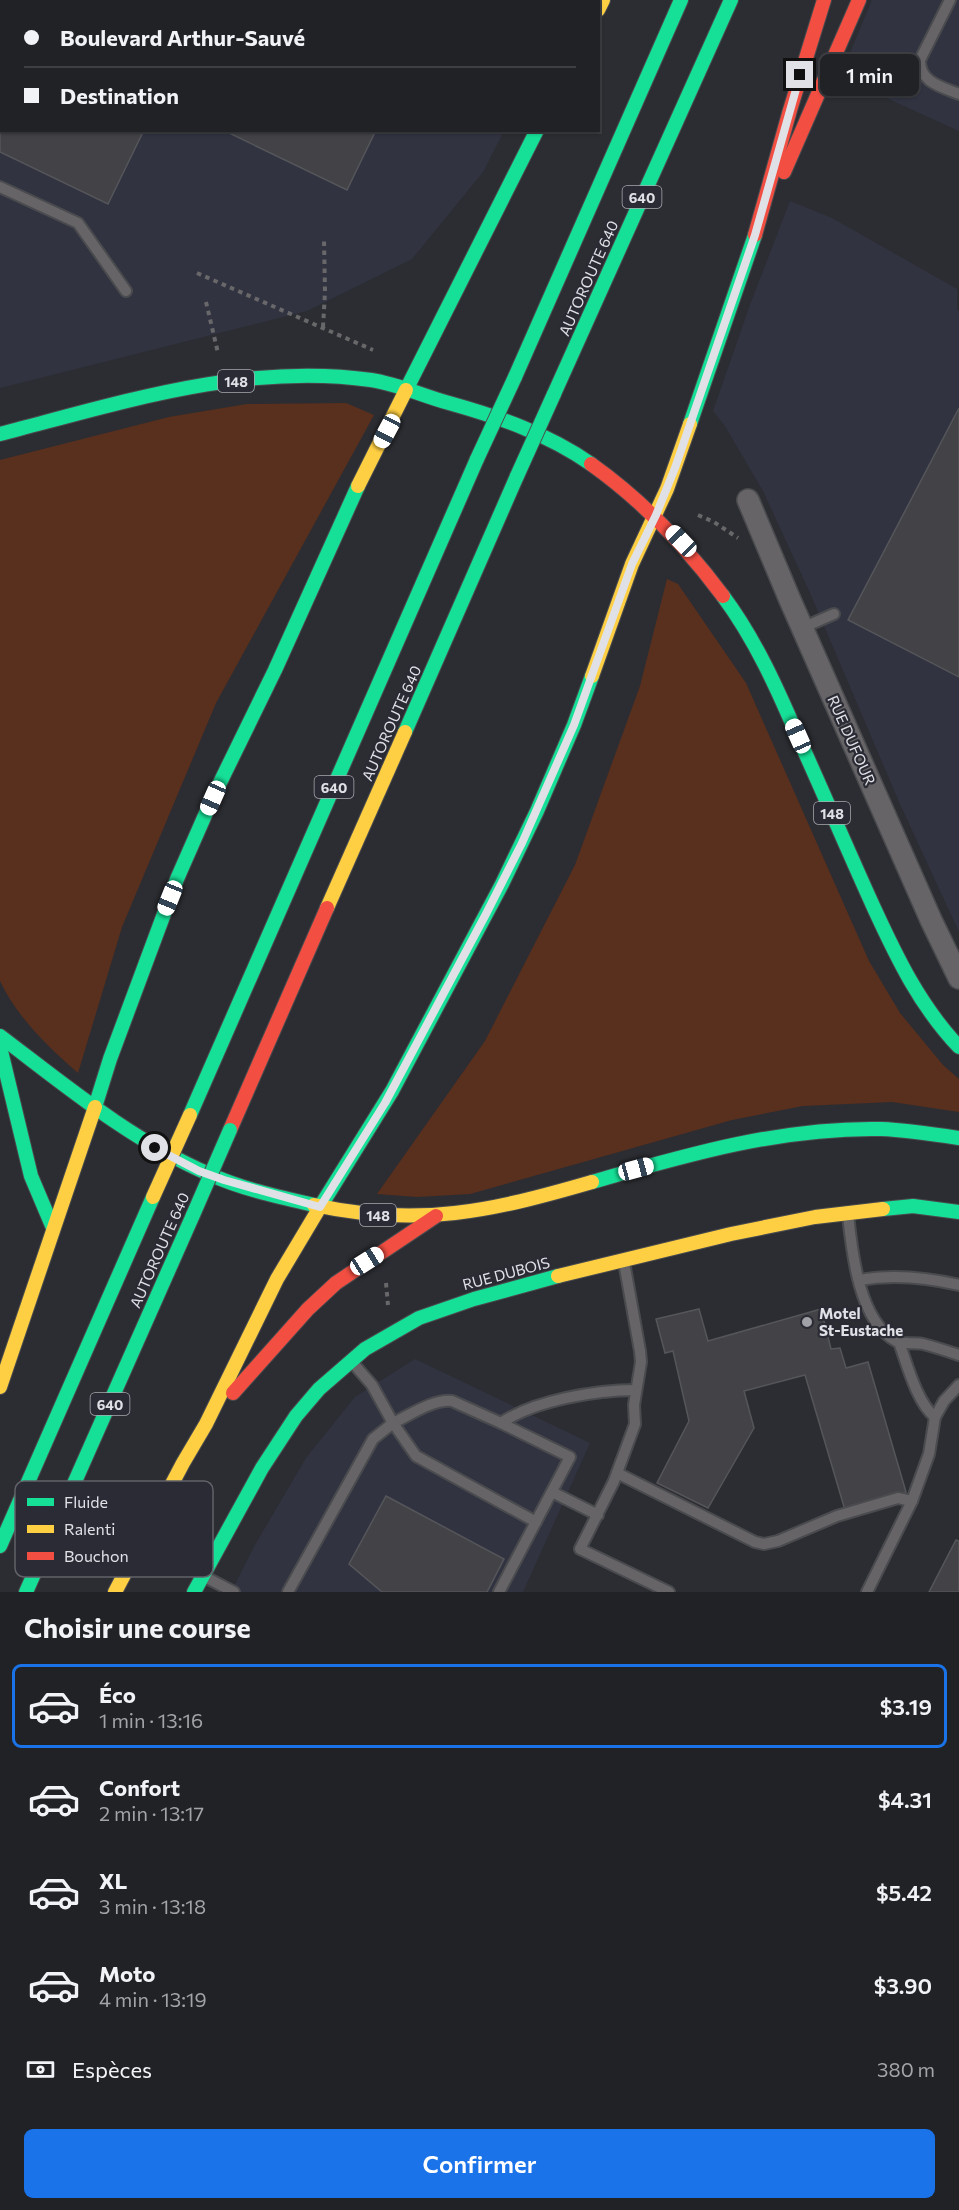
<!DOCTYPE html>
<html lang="fr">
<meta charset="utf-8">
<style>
:root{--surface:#212226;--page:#2d2f32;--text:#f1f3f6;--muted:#a2a4a7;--line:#3e3f43;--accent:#1a73e8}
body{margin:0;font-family:Commissioner,sans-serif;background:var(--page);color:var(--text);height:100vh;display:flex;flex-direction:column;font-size:22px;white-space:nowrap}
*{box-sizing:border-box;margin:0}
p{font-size:20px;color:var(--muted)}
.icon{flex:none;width:33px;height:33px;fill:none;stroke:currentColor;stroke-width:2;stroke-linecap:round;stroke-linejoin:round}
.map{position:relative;height:1592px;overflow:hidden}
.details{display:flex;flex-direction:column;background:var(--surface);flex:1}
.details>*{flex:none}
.banner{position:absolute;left:0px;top:0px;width:600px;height:132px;box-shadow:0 2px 4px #0004,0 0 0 2px var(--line);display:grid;align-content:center;height:132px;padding:0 24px;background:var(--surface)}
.end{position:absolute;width:27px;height:27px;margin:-14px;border:8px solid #e0e1e7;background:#111;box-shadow:0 0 0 3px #111}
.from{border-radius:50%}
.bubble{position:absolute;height:42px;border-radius:9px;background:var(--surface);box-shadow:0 2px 4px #0004,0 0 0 2px var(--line);font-size:20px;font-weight:600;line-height:42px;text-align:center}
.car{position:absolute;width:18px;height:36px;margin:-18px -9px;border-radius:8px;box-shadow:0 0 4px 2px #0007;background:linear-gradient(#fff 24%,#345 0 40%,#fff 0 76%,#345 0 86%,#fff 0)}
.banner b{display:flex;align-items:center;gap:21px;height:57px;font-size:22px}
.banner b+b{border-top:2px solid var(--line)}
.banner i{width:15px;height:15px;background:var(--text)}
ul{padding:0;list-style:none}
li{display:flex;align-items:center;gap:18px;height:84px;margin:0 12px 9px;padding:0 12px;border:3px solid transparent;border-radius:9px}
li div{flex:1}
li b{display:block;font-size:22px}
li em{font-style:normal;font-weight:600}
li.current{border-color:var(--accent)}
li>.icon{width:54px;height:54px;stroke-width:1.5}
h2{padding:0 24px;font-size:27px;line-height:72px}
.pay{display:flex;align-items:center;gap:15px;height:66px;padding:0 24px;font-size:22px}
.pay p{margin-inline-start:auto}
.primary-button{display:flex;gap:12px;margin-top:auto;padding:12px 24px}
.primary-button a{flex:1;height:69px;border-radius:9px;background:var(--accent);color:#fff;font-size:24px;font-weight:600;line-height:69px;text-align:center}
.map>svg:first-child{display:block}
.built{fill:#313341}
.green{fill:#592f1d}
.building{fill:#424247;stroke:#55565a;stroke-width:1.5}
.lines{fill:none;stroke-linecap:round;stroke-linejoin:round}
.lane-casing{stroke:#4a4b4e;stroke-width:14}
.street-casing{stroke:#4a4b4e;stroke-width:24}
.fast-casing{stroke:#4a4b4e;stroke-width:16}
.slow-casing{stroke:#4a4b4e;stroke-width:16}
.jam-casing{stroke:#4a4b4e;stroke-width:16}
.path{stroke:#686769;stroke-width:4;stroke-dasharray:4.5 4.5;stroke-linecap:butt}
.lane{stroke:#666466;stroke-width:10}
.street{stroke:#666466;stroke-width:21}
.fast{stroke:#16e098;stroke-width:14}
.slow{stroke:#ffcf43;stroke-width:14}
.jam{stroke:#f24e42;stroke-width:14}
.fast-bridge-casing{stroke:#4a4b4e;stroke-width:16;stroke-linecap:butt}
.slow-bridge-casing{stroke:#4a4b4e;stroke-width:16;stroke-linecap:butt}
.fast-bridge{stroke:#16e098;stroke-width:14}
.slow-bridge{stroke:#ffcf43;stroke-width:14}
.route{stroke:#e0e1e7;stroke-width:8}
.poi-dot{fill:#a1a2a8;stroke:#2a2b34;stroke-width:2}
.labels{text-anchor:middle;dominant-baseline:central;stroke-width:4.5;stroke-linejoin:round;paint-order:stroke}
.shield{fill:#2a2b34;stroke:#a9aab1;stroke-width:1.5}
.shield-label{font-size:14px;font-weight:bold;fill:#e0e1e7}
.street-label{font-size:15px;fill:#e0e1e7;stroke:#2a2b34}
.poi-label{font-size:15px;font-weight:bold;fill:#e0e1e7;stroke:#2a2b34;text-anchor:start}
.key{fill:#2a2b34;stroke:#61626a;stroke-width:1.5}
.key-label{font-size:16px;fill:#e0e1e7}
</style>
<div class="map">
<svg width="959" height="1592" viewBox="0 0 959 1592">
<rect width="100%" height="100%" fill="#2c2d32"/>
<g class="built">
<polygon points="0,0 353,1 2,2 2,130 504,131 483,172 412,259 307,311 0,388"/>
<polygon points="872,0 959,0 959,131 840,77"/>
<polygon points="790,201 832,218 957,289 957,310 959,311 959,932 900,804 811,595 763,491 725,426 713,411 750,305"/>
<polygon points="415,1359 590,1443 523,1592 231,1592 255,1545 306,1458 355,1397"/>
</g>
<g class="green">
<path d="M346,403L374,415L216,703L122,927L78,1073C48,1047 17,1017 0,981V460L169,417L247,404Z"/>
<polygon points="667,579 678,584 746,683 869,961 900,1013 943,1065 959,1079 959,1112 892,1102 803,1106 732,1120 470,1194 417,1197 377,1194 485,1041 575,865 640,686"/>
</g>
<g class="building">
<polygon points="0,0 301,0 304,2 2,2 2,130 144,130 108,204 0,152"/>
<polygon points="228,130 376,130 347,190 227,132"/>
<polygon points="959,408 959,677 848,620"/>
<polygon points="699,1309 708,1341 821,1309 831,1349 840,1348 846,1368 868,1362 906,1492 845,1510 805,1375 744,1391 754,1428 708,1508 657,1483 689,1421 673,1351 665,1353 656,1319"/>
<polygon points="386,1496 504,1559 487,1592 382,1592 349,1564"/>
<polygon points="956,1540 959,1541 959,1592 929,1592"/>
</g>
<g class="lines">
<defs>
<g id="lane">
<path d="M950,0L920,60C919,82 942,87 959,94"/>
<polyline points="0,187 78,223 126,291"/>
<polyline points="802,628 834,614"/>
<path d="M848,1215C852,1253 859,1321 896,1341C904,1345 915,1342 923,1344C935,1347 947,1351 959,1355"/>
<polyline points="624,1262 640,1351 641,1362 634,1405 635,1424 614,1481 580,1549 669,1592"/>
<path d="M859,1280C893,1274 925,1277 959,1285"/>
<path d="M899,1342C907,1364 917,1403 935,1417"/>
<path d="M352,1362L372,1385L393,1423C410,1415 433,1399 452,1401L501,1423C535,1400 597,1390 636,1390"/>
<polyline points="617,1473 755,1542 764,1544 778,1541 837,1516 898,1498 912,1501"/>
<polyline points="552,1492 598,1515"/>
<polyline points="205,1577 234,1592"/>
<polyline points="288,1592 373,1439 393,1423 416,1456 536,1522"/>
<polyline points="499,1592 570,1457 501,1423"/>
<polyline points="867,1592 912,1501 929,1454 935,1417 944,1401 959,1385"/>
</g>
<polyline id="street" points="748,500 790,600 931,920 959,978"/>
<g id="fast">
<polyline points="515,377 681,0"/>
<polyline points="406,390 537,130"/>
<polyline points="554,394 731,0"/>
<polyline points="690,424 755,235"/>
<path d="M0,434C120,403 245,362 371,380C398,384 423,396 449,403C499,417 548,434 591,464"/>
<path d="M723,596C755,639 777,688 798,737C824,794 848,851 874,908C897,958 920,1006 959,1047"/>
<polyline points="405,732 517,476"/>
<path d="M0,1036C66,1086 132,1141 209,1174C242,1189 279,1197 314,1205"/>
<polyline points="0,1047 31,1176 53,1228"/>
<polyline points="95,1107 110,1059 177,879 213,797 275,670 358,486"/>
<polyline points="190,1115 477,459"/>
<path d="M592,1182C686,1155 782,1127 881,1129C907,1130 933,1134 959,1138"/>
<polyline points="320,1207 392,1091 502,884 537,811 574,725 592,676"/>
<polyline points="883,1209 913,1206 959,1212"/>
<polyline points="0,1546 153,1197"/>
<polyline points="26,1592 193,1215"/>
<polyline points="194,1592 262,1468 296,1416 319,1389 365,1349 419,1318 474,1299 558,1276"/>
</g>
<g id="slow">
<polyline points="598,10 603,0"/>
<polyline points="358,486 406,390"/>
<polyline points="592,676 632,564 667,489 690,424"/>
<polyline points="327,908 405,732"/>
<path d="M314,1205C419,1228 492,1211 592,1182"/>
<polyline points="558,1276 731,1234 815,1217 883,1209"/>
<polyline points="0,1387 95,1107"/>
<polyline points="115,1592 183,1463 206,1424 277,1279 320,1207"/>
</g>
<g id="jam">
<polyline points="784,172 859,0"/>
<polyline points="755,235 790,110 824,0"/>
<path d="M591,464C643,501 685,545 723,596"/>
<polyline points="230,1130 327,908"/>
<polyline points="233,1393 308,1309 336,1283 436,1216"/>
</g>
</defs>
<use href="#lane" class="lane-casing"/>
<use href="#street" class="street-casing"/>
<use href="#fast" class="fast-casing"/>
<use href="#slow" class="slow-casing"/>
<use href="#jam" class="jam-casing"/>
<g class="path">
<polyline points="197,273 373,350"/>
<polyline points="206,302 218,353"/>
<polyline points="323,327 325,292 324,240"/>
<polyline points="698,515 714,522 738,538"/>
<polyline points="386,1283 388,1305"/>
</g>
<use href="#lane" class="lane"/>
<use href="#street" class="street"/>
<use href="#fast" class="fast"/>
<use href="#slow" class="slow"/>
<use href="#jam" class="jam"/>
<defs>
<g id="fast-bridge">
<polyline points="477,459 515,377"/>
<polyline points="517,476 554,394"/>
<polyline points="193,1215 230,1130"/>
</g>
<polyline id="slow-bridge" points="153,1197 190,1115"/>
</defs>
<use href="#fast-bridge" class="fast-bridge-casing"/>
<use href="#slow-bridge" class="slow-bridge-casing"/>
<use href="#fast-bridge" class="fast-bridge"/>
<use href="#slow-bridge" class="slow-bridge"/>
</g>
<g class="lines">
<polyline class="route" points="155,1148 199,1171 224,1180 320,1207 385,1103 486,914 522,843 574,725 632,564 656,515 675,468 755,235 800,75"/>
</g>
<circle class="poi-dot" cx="807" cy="1322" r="6"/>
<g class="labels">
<g class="shield">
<rect x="622.5" y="186" width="39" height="22" rx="4.5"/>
<rect x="218" y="370" width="36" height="22" rx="4.5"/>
<rect x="314.5" y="776" width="39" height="22" rx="4.5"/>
<rect x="814" y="802" width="36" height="22" rx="4.5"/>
<rect x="360" y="1204" width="36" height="22" rx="4.5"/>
<rect x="90.5" y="1393" width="39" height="22" rx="4.5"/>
</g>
<g class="shield-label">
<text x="642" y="197">640</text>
<text x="236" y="381">148</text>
<text x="334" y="787">640</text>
<text x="832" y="813">148</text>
<text x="378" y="1215">148</text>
<text x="110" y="1404">640</text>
</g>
<g class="street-label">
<text transform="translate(588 278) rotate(-66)">AUTOROUTE 640</text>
<text transform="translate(391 723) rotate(-66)">AUTOROUTE 640</text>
<text transform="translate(852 740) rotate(66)">RUE DUFOUR</text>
<text transform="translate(159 1250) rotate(-66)">AUTOROUTE 640</text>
<text transform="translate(506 1273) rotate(-15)">RUE DUBOIS</text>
</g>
<g class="poi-label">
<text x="819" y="1313">Motel<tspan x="819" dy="17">St-Eustache</tspan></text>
</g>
</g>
<rect x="15" y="1481" width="198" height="96" rx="9" class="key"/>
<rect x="27" y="1498" width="27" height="8" fill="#16e098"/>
<rect x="27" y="1525" width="27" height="8" fill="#ffcf43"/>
<rect x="27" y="1552" width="27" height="8" fill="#f24e42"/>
<g class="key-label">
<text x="64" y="1508">Fluide</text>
<text x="64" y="1535">Ralenti</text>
<text x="64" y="1562">Bouchon</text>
</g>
</svg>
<i class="end from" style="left:155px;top:1148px"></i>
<i class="end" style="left:800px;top:75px"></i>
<div class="bubble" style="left:820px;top:54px;width:99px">1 min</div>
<i class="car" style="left:387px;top:431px;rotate:208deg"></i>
<i class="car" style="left:681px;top:541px;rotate:316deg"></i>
<i class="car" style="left:798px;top:736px;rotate:336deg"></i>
<i class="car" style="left:213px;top:798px;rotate:204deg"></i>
<i class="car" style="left:170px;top:898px;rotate:202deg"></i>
<i class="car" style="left:636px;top:1169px;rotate:75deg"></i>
<i class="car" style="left:367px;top:1261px;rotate:58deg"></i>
<div class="banner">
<b><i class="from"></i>Boulevard Arthur-Sauvé</b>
<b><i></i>Destination</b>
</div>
</div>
<section class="details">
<h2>Choisir une course</h2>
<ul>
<li class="current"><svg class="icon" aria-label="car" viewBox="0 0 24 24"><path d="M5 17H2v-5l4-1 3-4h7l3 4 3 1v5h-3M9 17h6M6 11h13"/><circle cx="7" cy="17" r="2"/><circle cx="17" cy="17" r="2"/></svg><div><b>Éco</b><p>1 min · 13:16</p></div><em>$3.19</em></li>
<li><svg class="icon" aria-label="car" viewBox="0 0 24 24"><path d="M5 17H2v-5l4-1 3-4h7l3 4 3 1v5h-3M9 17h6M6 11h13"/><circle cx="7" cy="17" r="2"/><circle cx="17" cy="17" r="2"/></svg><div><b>Confort</b><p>2 min · 13:17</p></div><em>$4.31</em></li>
<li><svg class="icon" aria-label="car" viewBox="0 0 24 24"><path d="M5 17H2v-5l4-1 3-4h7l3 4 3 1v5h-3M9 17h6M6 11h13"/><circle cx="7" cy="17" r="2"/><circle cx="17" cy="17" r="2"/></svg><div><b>XL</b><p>3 min · 13:18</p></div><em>$5.42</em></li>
<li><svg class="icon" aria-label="car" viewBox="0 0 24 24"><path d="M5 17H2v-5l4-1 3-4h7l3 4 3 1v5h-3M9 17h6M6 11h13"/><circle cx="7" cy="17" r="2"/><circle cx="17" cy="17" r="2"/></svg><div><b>Moto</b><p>4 min · 13:19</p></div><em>$3.90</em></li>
</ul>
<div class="pay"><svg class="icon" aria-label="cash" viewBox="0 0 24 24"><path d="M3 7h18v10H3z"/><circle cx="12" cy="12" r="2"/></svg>Espèces<p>380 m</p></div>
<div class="primary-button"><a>Confirmer</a></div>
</section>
